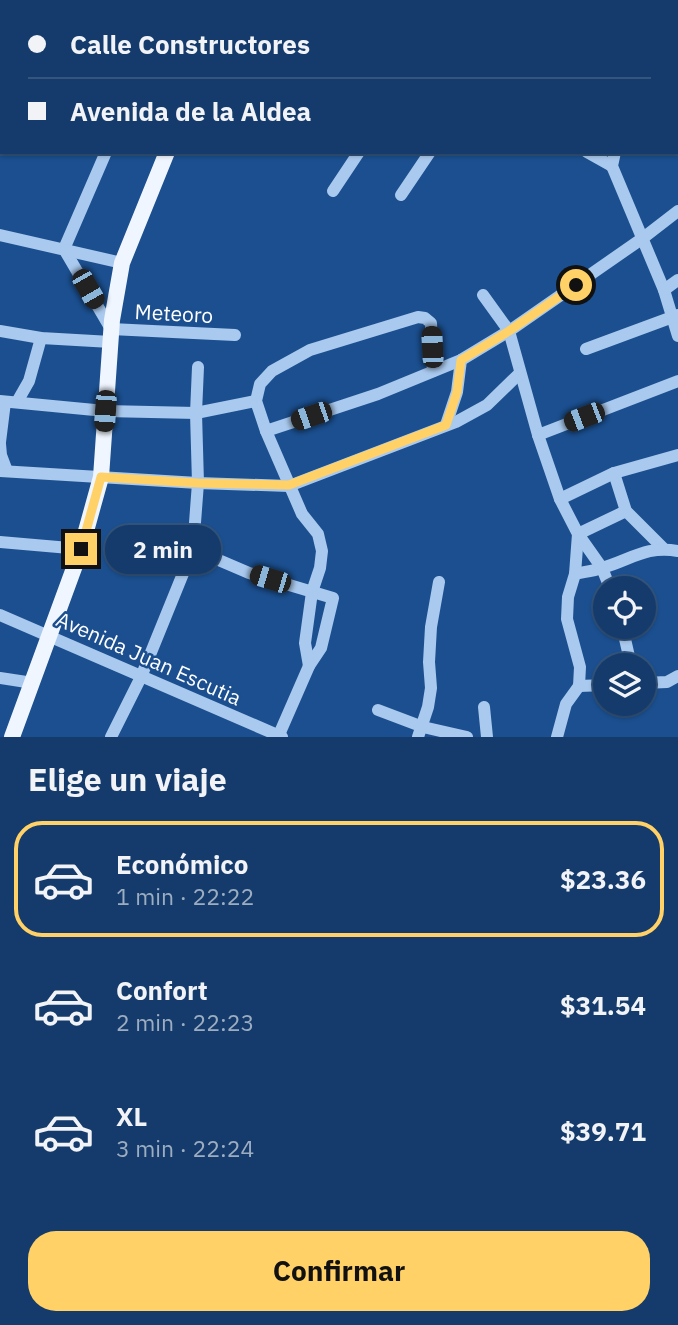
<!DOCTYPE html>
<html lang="es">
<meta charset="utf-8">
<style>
:root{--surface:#143b6b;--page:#1d4271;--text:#f1f3f6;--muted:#9dadc1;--line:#33557e;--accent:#ffd166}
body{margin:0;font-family:"IBM Plex Sans",sans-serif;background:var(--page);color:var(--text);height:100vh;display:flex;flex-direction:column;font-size:26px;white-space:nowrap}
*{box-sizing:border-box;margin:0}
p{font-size:23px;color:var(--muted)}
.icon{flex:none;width:38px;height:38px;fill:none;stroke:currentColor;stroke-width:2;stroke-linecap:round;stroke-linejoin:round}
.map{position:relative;height:737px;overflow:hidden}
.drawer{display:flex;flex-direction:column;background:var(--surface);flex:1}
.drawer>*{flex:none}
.guide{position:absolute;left:0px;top:0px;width:679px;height:154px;box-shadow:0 2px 5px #0004,0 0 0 2px var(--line);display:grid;align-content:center;height:154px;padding:0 28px;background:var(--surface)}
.controls{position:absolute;left:593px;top:576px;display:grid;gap:14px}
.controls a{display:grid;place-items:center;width:63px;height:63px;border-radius:50%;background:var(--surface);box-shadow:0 2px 5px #0004,0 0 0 2px var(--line);font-size:35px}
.end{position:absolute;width:32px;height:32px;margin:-16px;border:9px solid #ffd166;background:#111;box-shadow:0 0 0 4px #111}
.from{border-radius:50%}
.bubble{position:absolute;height:49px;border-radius:24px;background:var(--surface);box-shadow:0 2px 5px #0004,0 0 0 2px var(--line);font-size:23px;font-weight:800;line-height:49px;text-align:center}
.car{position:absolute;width:21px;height:42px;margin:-21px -10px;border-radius:9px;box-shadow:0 0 5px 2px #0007;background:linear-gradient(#222 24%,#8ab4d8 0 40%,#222 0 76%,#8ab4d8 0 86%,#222 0)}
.guide b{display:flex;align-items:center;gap:24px;height:66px;font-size:26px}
.guide b+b{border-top:2px solid var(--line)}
.guide i{width:18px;height:18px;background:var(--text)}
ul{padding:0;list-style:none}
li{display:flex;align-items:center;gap:21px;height:116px;margin:0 14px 10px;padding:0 14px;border:4px solid transparent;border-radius:28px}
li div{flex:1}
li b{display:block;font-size:26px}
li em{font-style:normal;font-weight:800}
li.on{border-color:var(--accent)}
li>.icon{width:63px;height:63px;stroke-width:1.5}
h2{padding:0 28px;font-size:32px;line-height:84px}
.action{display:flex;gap:14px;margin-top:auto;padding:14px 28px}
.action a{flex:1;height:80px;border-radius:28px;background:var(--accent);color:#111;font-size:28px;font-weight:800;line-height:80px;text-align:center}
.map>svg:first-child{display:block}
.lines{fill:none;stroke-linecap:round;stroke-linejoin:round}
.minor{stroke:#a9c9ee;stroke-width:12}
.major{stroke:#f0f6ff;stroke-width:16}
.route{stroke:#ffd166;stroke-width:9}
.labels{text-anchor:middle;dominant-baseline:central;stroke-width:5;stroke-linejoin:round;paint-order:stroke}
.street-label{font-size:21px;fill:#fff;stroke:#1b4f8f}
</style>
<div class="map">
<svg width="678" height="737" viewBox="0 0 678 737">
<rect width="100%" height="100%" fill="#1b4f8f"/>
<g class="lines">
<g class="minor">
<polyline points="190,0 192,2"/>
<polyline points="538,0 541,2"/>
<polyline points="669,0 669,2"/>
<polyline points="163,2 164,0"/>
<polyline points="447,2 447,0"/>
<polyline points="592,2 592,0"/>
<polyline points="677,42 678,44"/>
<polyline points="677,85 678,85"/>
<polyline points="0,96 2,92"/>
<polyline points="677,124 678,124"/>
<polyline points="106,152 64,249 111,329 235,335"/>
<polyline points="587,152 612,166"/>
<polyline points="615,152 612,166 664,290 678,336"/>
<polyline points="333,191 359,152"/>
<polyline points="401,195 430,152"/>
<polyline points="0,235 122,263"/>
<polyline points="664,290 678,280"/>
<polyline points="483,295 509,331 538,435 560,499 578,534 575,574 568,597 567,619 580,667 579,686"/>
<polyline points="0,331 41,338 111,342"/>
<polyline points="586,349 678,315"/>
<polyline points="0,401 105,411 196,413 256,401"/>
<polyline points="17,402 29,381 41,338"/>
<polyline points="446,425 457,392 461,360"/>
<polyline points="266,431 378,394 461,360 509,331 643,238 678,211"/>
<polyline points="538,435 678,381"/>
<polyline points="0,442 5,402"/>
<polyline points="0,444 1,455 7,471"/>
<polyline points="0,471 198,483 289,486 456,422 487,405 520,373"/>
<polyline points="614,473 626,511 663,548"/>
<polyline points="560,499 614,473 678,455"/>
<polyline points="0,542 81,549"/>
<polyline points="193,549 249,573 333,598 321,648 309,666 278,737"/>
<path d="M575,574C584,572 593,571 602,568C630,560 647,545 678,551"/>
<polyline points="610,588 602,568 578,534 626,511"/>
<polyline points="0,615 282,737"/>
<polyline points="622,626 631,665"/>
<polyline points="309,666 305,643 312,592 320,568 322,551 318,534 302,514 266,431 256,401 260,384 272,371 310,350 418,317 425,318 431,323 433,371"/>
<polyline points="0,678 33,683"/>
<polyline points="644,683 667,682 678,676"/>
<polyline points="579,686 606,685"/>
<polyline points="484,707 487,737"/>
<polyline points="378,710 423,727 467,737"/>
<polyline points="111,737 141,677 193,549 198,483 196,413 198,367"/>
<polyline points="418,737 428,707 431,688 429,662 431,627 439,582"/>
<polyline points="557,737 566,704 579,686"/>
</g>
<g class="major">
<polyline points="226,2 226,0"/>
<polyline points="12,737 81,549 101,477 112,320 122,263 167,152"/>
</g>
</g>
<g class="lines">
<polyline class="route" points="81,549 101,477 198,483 289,485 446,425 457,392 461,360 509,331 576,285"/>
</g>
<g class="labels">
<g class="street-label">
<text transform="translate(174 313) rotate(3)">Meteoro</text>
<text transform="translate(149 658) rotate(24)">Avenida Juan Escutia</text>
</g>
</g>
</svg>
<div class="controls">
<a><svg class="icon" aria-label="locate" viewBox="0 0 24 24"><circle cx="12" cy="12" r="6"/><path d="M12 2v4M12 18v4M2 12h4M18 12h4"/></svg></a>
<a><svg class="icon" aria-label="layers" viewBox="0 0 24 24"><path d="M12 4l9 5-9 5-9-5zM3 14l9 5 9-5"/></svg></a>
</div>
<i class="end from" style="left:576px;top:285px"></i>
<i class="end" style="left:81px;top:549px"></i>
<div class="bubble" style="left:105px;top:525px;width:116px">2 min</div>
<i class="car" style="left:88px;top:289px;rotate:150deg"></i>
<i class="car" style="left:432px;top:347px;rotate:357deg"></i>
<i class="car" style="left:105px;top:411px;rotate:184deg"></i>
<i class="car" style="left:311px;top:416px;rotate:251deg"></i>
<i class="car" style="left:584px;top:417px;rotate:249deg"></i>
<i class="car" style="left:270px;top:579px;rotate:287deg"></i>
<div class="guide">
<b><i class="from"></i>Calle Constructores</b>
<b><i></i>Avenida de la Aldea</b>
</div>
</div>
<section class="drawer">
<h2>Elige un viaje</h2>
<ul>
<li class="on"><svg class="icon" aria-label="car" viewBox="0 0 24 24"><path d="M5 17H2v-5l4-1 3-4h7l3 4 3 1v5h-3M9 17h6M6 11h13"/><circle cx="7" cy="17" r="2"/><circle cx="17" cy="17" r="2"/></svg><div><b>Económico</b><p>1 min · 22:22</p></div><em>$23.36</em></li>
<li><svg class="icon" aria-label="car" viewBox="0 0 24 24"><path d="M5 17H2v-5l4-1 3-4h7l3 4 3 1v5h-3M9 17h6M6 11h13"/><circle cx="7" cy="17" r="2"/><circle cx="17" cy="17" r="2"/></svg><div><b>Confort</b><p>2 min · 22:23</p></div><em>$31.54</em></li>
<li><svg class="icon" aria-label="car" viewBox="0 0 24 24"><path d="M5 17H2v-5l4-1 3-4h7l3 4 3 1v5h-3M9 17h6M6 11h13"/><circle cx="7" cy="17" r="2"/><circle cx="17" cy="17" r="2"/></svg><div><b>XL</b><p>3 min · 22:24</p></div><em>$39.71</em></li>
</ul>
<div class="action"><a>Confirmar</a></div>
</section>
